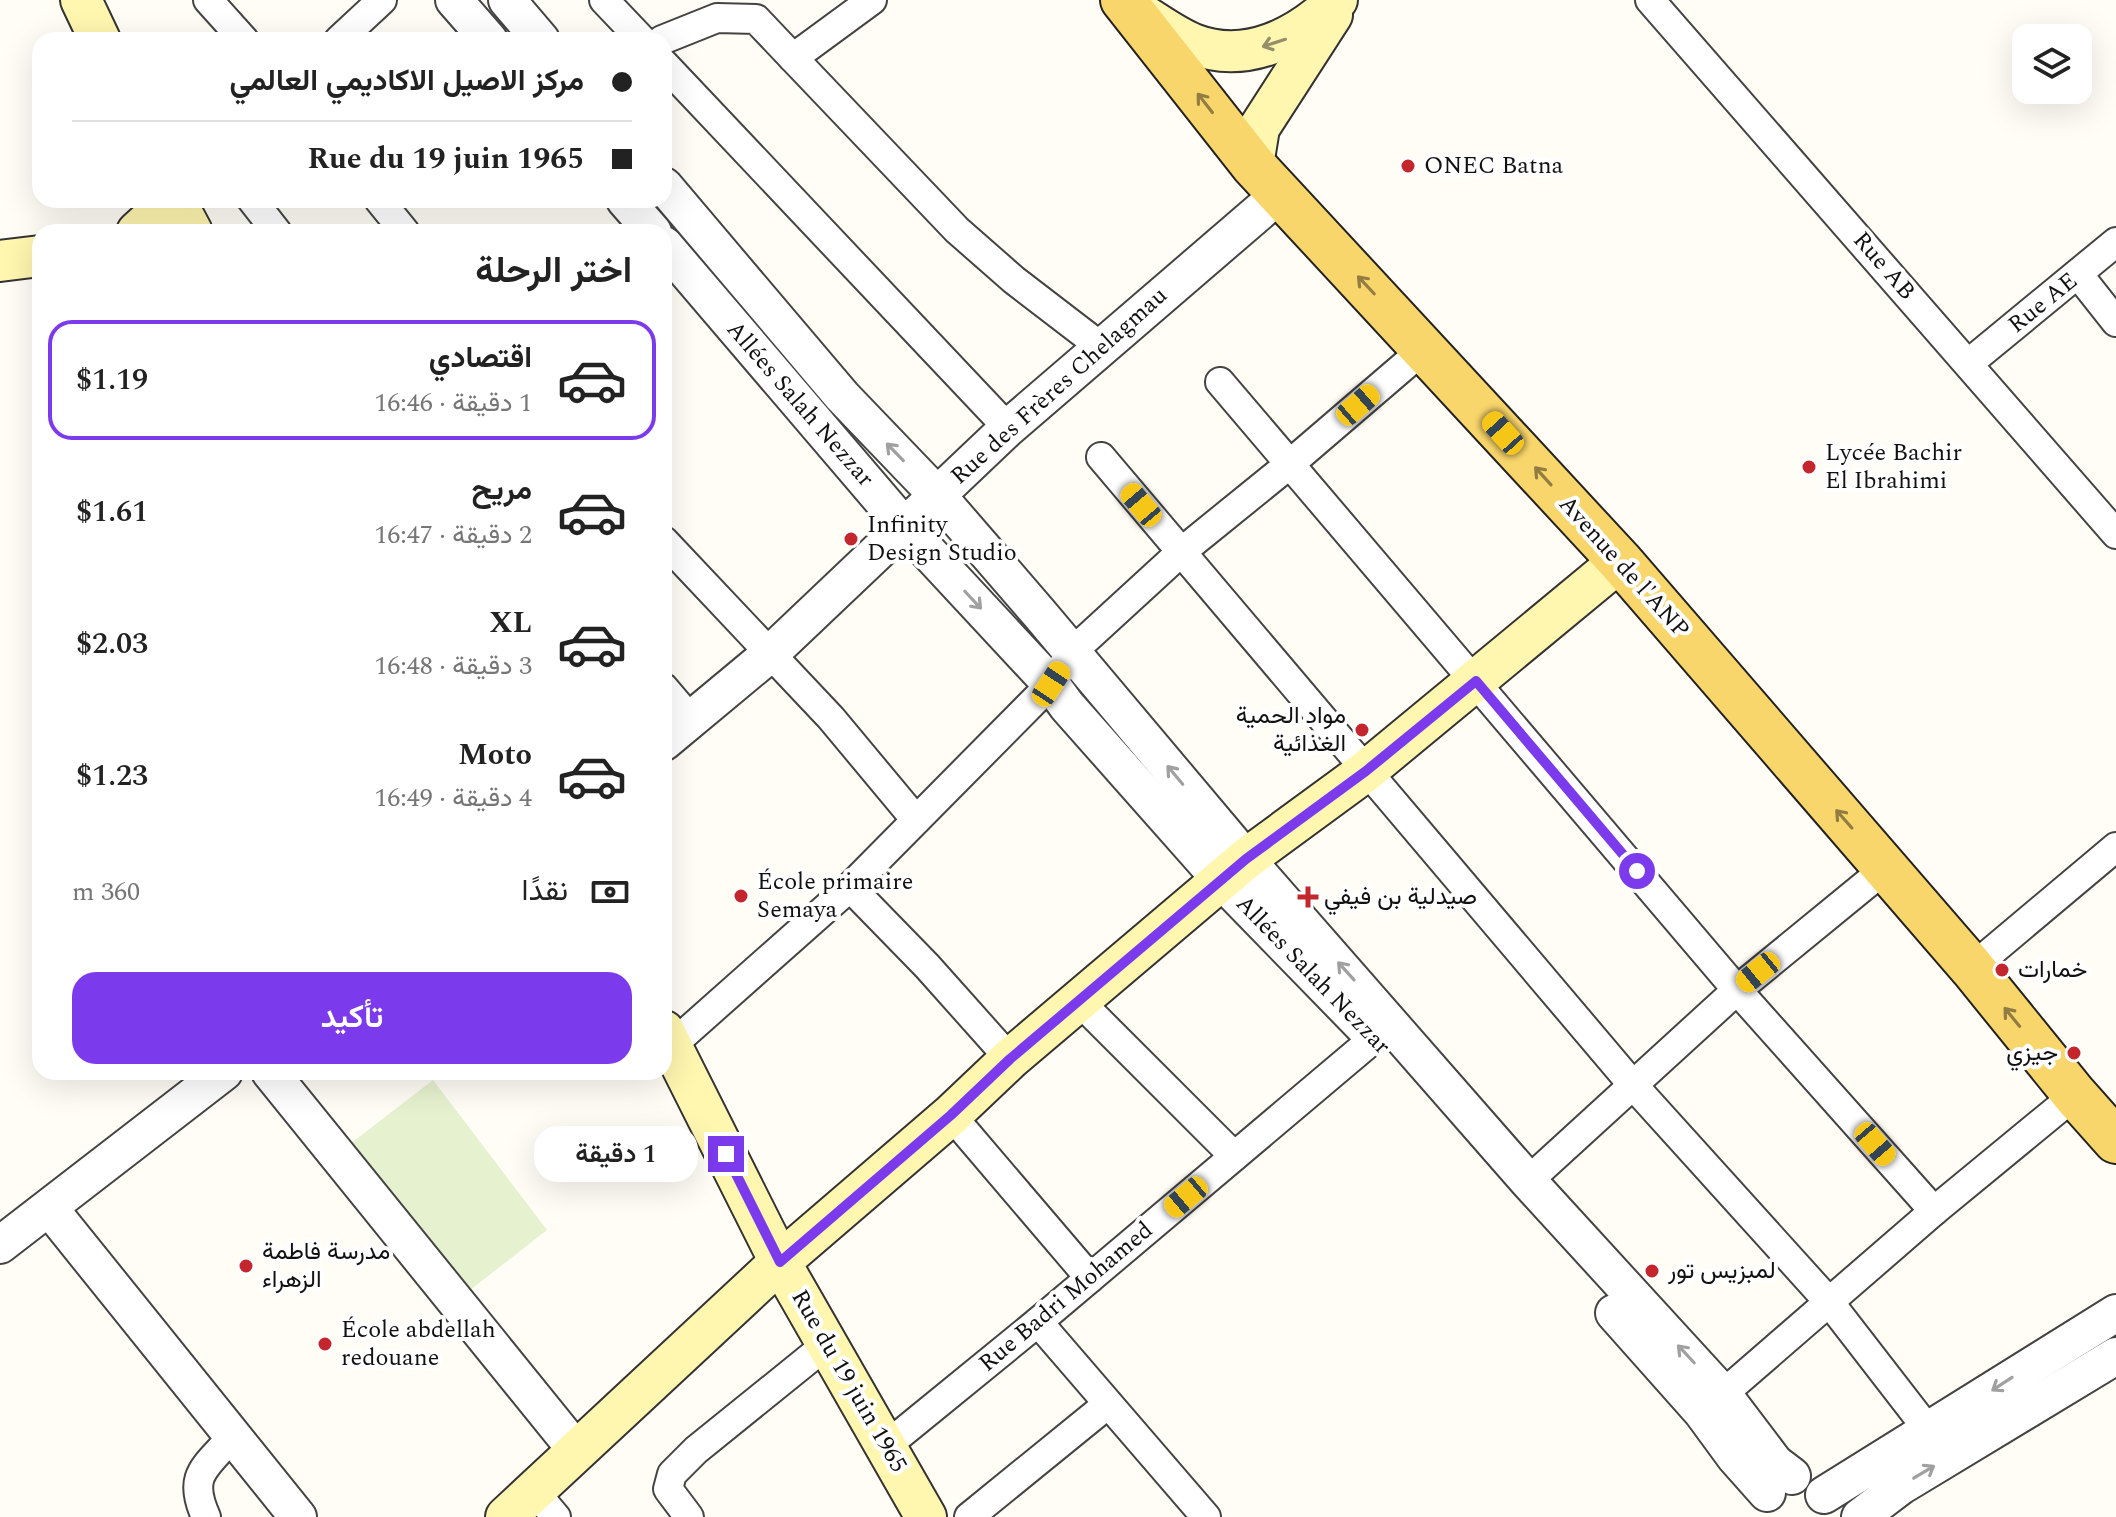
<!DOCTYPE html>
<html lang="ar">
<meta charset="utf-8">
<style>
:root{--surface:#fff;--page:#f2f2f2;--text:#222;--muted:#767676;--line:#e0e0e0;--accent:#7c3aed}
body{margin:0;font-family:Spectral,Vazirmatn,serif;background:var(--page);color:var(--text);direction:rtl;height:100vh;display:flex;flex-direction:column;font-size:30px;white-space:nowrap}
*{box-sizing:border-box;margin:0}
p{font-size:26px;color:var(--muted)}
.icon{flex:none;width:44px;height:44px;fill:none;stroke:currentColor;stroke-width:2;stroke-linecap:round;stroke-linejoin:round}
.map{position:relative;flex:1;overflow:hidden;direction:ltr}
.drawer{position:absolute;left:32px;top:224px;width:640px;height:856px;display:flex;flex-direction:column;background:var(--surface);border-radius:24px;box-shadow:0 8px 32px #0002;direction:rtl}
.drawer>*{flex:none}
.guide{position:absolute;left:32px;top:32px;width:640px;height:176px;border-radius:24px;box-shadow:0 8px 32px #0002;direction:rtl;display:grid;align-content:center;height:176px;padding:0 40px;background:var(--surface)}
.buttons{position:absolute;left:2012px;top:24px;display:grid;gap:16px}
.buttons a{display:grid;place-items:center;width:80px;height:80px;border-radius:16px;background:var(--surface);box-shadow:0 8px 32px #0002;font-size:40px}
.end{position:absolute;width:36px;height:36px;margin:-18px;border:10px solid #7c3aed;background:#fff;box-shadow:0 0 0 4px #fff}
.from{border-radius:50%}
.bubble{position:absolute;height:56px;border-radius:24px;background:var(--surface);box-shadow:0 8px 32px #0002;font-size:26px;font-weight:600;line-height:56px;text-align:center;direction:rtl}
.car{position:absolute;width:24px;height:48px;margin:-24px -12px;border-radius:10px;box-shadow:0 0 6px 2px #0007;background:linear-gradient(#f5c518 24%,#345 0 40%,#f5c518 0 76%,#345 0 86%,#f5c518 0)}
.guide b{display:flex;align-items:center;gap:28px;height:76px;font-size:30px}
.guide b+b{border-top:2px solid var(--line)}
.guide i{width:20px;height:20px;background:var(--text)}
ul{padding:0;list-style:none}
li{display:flex;align-items:center;gap:24px;height:120px;margin:0 16px 12px;padding:0 24px;border:4px solid transparent;border-radius:24px}
li div{flex:1}
li b{display:block;font-size:30px}
li em{font-style:normal;font-weight:600}
li.active{border-color:var(--accent)}
li>.icon{width:72px;height:72px;stroke-width:1.5}
h2{padding:0 40px;font-size:36px;line-height:96px}
.pay{display:flex;align-items:center;gap:20px;height:88px;padding:0 40px;font-size:30px}
.pay p{margin-inline-start:auto}
.button{display:flex;gap:16px;margin-top:auto;padding:16px 40px}
.button a{flex:1;height:92px;border-radius:24px;background:var(--accent);color:#fff;font-size:32px;font-weight:600;line-height:92px;text-align:center}
.map>svg:first-child{display:block}
.pitch{fill:#e6f2cf}
.lines{fill:none;stroke-linecap:round;stroke-linejoin:round}
.minor-casing{stroke:#444;stroke-width:32}
.tertiary-casing{stroke:#444;stroke-width:40}
.secondary-casing{stroke:#333;stroke-width:44}
.primary-casing{stroke:#222;stroke-width:48}
.minor{stroke:#fff;stroke-width:28}
.tertiary{stroke:#fff;stroke-width:36}
.secondary{stroke:#fff6b0;stroke-width:40}
.primary{stroke:#f9d66b;stroke-width:44}
.oneway{stroke:#948f68}
.oneway2{stroke:#917d42}
.oneway3{stroke:#a0a0a0}
.route{stroke:#7c3aed;stroke-width:10}
.poi-dot{fill:#c4262e;stroke:#fff;stroke-width:3}
.labels{text-anchor:middle;dominant-baseline:central;stroke-width:8;stroke-linejoin:round;paint-order:stroke}
.poi-label{font-size:24px;fill:#111;stroke:#fff;text-anchor:start}
.street-label{font-size:24px;fill:#111;stroke:#fff}
</style>
<div class="map">
<svg width="2116" height="1517" viewBox="0 0 2116 1517">
<rect width="100%" height="100%" fill="#fffdf5"/>
<polygon class="pitch" points="433,1080 547,1230 465,1294 350,1144"/>
<g class="lines">
<defs>
<g id="minor">
<polyline points="208,0 244,40"/>
<polyline points="604,0 642,40"/>
<polyline points="872,0 793,58 957,230 1014,280 1100,346"/>
<polyline points="1650,0 2116,534"/>
<polyline points="339,40 382,0"/>
<polyline points="662,40 717,18 756,19 793,58"/>
<polyline points="664,64 1008,428"/>
<polyline points="252,200 277,232"/>
<polyline points="379,200 405,232"/>
<polyline points="2078,274 2116,322"/>
<polyline points="1969,363 2116,242"/>
<polyline points="1220,382 1737,990 1934,1211"/>
<polyline points="1101,457 1632,1084 1830,1303 1929,1431"/>
<polyline points="664,541 831,718 916,820"/>
<polyline points="664,688 692,721"/>
<polyline points="850,887 927,966 1010,1059"/>
<polyline points="1972,968 2116,847"/>
<polyline points="1080,1002 1234,1156"/>
<polyline points="672,1045 850,887 1051,684 1071,653 1180,553 1291,463 1425,348"/>
<polyline points="951,1115 1090,1278"/>
<polyline points="1528,1181 1737,990 1886,868"/>
<polyline points="1038,1322 1206,1517"/>
<polyline points="1709,1406 1934,1211 2075,1095"/>
<polyline points="886,1446 1038,1322 1391,1024"/>
<polyline points="534,1491 556,1517"/>
<path d="M206,1517C187,1475 205,1468 232,1437"/>
<polyline points="689,1517 668,1489 672,1474 696,1450 826,1345"/>
<polyline points="969,1517 1108,1404"/>
</g>
<g id="tertiary">
<polyline points="454,0 489,40"/>
<polyline points="507,0 541,40"/>
<polyline points="664,186 842,396 937,495 1039,613 1246,859 1528,1181 1722,1393 1775,1463 1792,1476"/>
<polyline points="625,200 653,232"/>
<polyline points="664,245 904,526 1051,684 1067,706 1222,881 1367,1030"/>
<polyline points="664,742 771,653 1008,428 1280,194"/>
<polyline points="270,1072 576,1450"/>
<polyline points="50,1209 298,1517"/>
<polyline points="0,1245 224,1072"/>
<polyline points="1614,1313 1702,1412 1735,1457 1767,1493"/>
<polyline points="1824,1495 2116,1313"/>
<polyline points="1860,1517 1901,1486 2116,1356"/>
</g>
<g id="secondary">
<polyline points="81,0 100,40"/>
<path d="M1135,10C1154,21 1173,36 1193,44C1247,65 1299,37 1337,0"/>
<polyline points="1253,165 1259,128 1332,15"/>
<polyline points="175,200 192,232"/>
<polyline points="137,232 172,200"/>
<polyline points="0,261 40,256"/>
<polyline points="664,1031 780,1262 926,1517"/>
<polyline points="506,1517 780,1262 951,1115 1010,1059 1246,859 1366,771 1620,561"/>
</g>
<polyline id="primary" points="1123,0 1253,165 1620,561 1972,968 2075,1095 2116,1141"/>
</defs>
<use href="#minor" class="minor-casing"/>
<use href="#tertiary" class="tertiary-casing"/>
<use href="#secondary" class="secondary-casing"/>
<use href="#primary" class="primary-casing"/>
<use href="#minor" class="minor"/>
<use href="#tertiary" class="tertiary"/>
<use href="#secondary" class="secondary"/>
<use href="#primary" class="primary"/>
</g>
<defs><path id="oneway-shaft" d="M-6 0H5M1.5-3L5.5 0L1.5 3" fill="none" stroke-width="1.6" stroke-linecap="round" stroke-linejoin="round" transform="scale(2)"/></defs>
<use class="oneway" href="#oneway-shaft" transform="translate(1274 43) rotate(162)"/>
<g class="oneway2">
<use href="#oneway-shaft" transform="translate(1205 103) rotate(-128)"/>
<use href="#oneway-shaft" transform="translate(1366 285) rotate(-133)"/>
<use href="#oneway-shaft" transform="translate(1543 476) rotate(-132)"/>
<use href="#oneway-shaft" transform="translate(1844 819) rotate(-131)"/>
<use href="#oneway-shaft" transform="translate(2012 1017) rotate(-129)"/>
</g>
<g class="oneway3">
<use href="#oneway-shaft" transform="translate(895 452) rotate(-134)"/>
<use href="#oneway-shaft" transform="translate(973 600) rotate(47)"/>
<use href="#oneway-shaft" transform="translate(1175 775) rotate(-130)"/>
<use href="#oneway-shaft" transform="translate(1346 971) rotate(-132)"/>
<use href="#oneway-shaft" transform="translate(1686 1354) rotate(-133)"/>
<use href="#oneway-shaft" transform="translate(2002 1384) rotate(147)"/>
<use href="#oneway-shaft" transform="translate(1924 1472) rotate(-31)"/>
</g>
<g class="lines">
<polyline class="route" points="726,1154 780,1262 951,1115 1010,1059 1246,859 1366,771 1476,681 1637,871"/>
</g>
<g class="poi-dot">
<circle cx="1408" cy="166" r="8"/>
<circle cx="1809" cy="467" r="8"/>
<circle cx="851" cy="539" r="8"/>
<circle cx="1362" cy="730" r="8"/>
<circle cx="741" cy="896" r="8"/>
<path d="M1304 885h8v8h8v8h-8v8h-8v-8h-8v-8h8z"/>
<circle cx="2002" cy="970" r="8"/>
<circle cx="2074" cy="1053" r="8"/>
<circle cx="246" cy="1266" r="8"/>
<circle cx="1652" cy="1271" r="8"/>
<circle cx="325" cy="1344" r="8"/>
</g>
<g class="labels">
<g class="poi-label">
<text x="1424" y="166">ONEC Batna</text>
<text x="1825" y="453">Lycée Bachir<tspan x="1825" dy="28">El Ibrahimi</tspan></text>
<text x="867" y="525">Infinity<tspan x="867" dy="28">Design Studio</tspan></text>
<text x="1346" y="716" text-anchor="end">مواد الحمية<tspan x="1346" dy="28">الغذائية</tspan></text>
<text x="757" y="882">École primaire<tspan x="757" dy="28">Semaya</tspan></text>
<text x="1324" y="897">صيدلية بن فيفي</text>
<text x="2018" y="970">خمارات</text>
<text x="2058" y="1053" text-anchor="end">جيزي</text>
<text x="262" y="1252">مدرسة فاطمة<tspan x="262" dy="28">الزهراء</tspan></text>
<text x="1668" y="1271">لمبزيس تور</text>
<text x="341" y="1330">École abdellah<tspan x="341" dy="28">redouane</tspan></text>
</g>
<g class="street-label">
<text transform="translate(1884 266) rotate(49)">Rue AB</text>
<text transform="translate(2043 303) rotate(-39)">Rue AE</text>
<text transform="translate(1059 386) rotate(-42)">Rue des Frères Chelagmau</text>
<text transform="translate(800 404) rotate(49)">Allées Salah Nezzar</text>
<text transform="translate(1624 567) rotate(48)">Avenue de l'ANP</text>
<text transform="translate(1313 975) rotate(46)">Allées Salah Nezzar</text>
<text transform="translate(1066 1297) rotate(-40)">Rue Badri Mohamed</text>
<text transform="translate(849 1381) rotate(60)">Rue du 19 juin 1965</text>
</g>
</g>
</svg>
<div class="buttons">
<a><svg class="icon" aria-label="layers" viewBox="0 0 24 24"><path d="M12 4l9 5-9 5-9-5zM3 14l9 5 9-5"/></svg></a>
</div>
<i class="end from" style="left:1637px;top:871px"></i>
<i class="end" style="left:726px;top:1154px"></i>
<div class="bubble" style="left:534px;top:1126px;width:164px">1 دقيقة</div>
<i class="car" style="left:1358px;top:405px;rotate:49deg"></i>
<i class="car" style="left:1503px;top:433px;rotate:318deg"></i>
<i class="car" style="left:1141px;top:505px;rotate:320deg"></i>
<i class="car" style="left:1051px;top:684px;rotate:33deg"></i>
<i class="car" style="left:1758px;top:972px;rotate:231deg"></i>
<i class="car" style="left:1875px;top:1144px;rotate:139deg"></i>
<i class="car" style="left:1186px;top:1197px;rotate:230deg"></i>
<div class="guide">
<b><i class="from"></i>مركز الاصيل الاكاديمي العالمي</b>
<b><i></i>Rue du 19 juin 1965</b>
</div>
<section class="drawer">
<h2>اختر الرحلة</h2>
<ul>
<li class="active"><svg class="icon" aria-label="car" viewBox="0 0 24 24"><path d="M5 17H2v-5l4-1 3-4h7l3 4 3 1v5h-3M9 17h6M6 11h13"/><circle cx="7" cy="17" r="2"/><circle cx="17" cy="17" r="2"/></svg><div><b>اقتصادي</b><p>1 دقيقة · 16:46</p></div><em>$1.19</em></li>
<li><svg class="icon" aria-label="car" viewBox="0 0 24 24"><path d="M5 17H2v-5l4-1 3-4h7l3 4 3 1v5h-3M9 17h6M6 11h13"/><circle cx="7" cy="17" r="2"/><circle cx="17" cy="17" r="2"/></svg><div><b>مريح</b><p>2 دقيقة · 16:47</p></div><em>$1.61</em></li>
<li><svg class="icon" aria-label="car" viewBox="0 0 24 24"><path d="M5 17H2v-5l4-1 3-4h7l3 4 3 1v5h-3M9 17h6M6 11h13"/><circle cx="7" cy="17" r="2"/><circle cx="17" cy="17" r="2"/></svg><div><b>XL</b><p>3 دقيقة · 16:48</p></div><em>$2.03</em></li>
<li><svg class="icon" aria-label="car" viewBox="0 0 24 24"><path d="M5 17H2v-5l4-1 3-4h7l3 4 3 1v5h-3M9 17h6M6 11h13"/><circle cx="7" cy="17" r="2"/><circle cx="17" cy="17" r="2"/></svg><div><b>Moto</b><p>4 دقيقة · 16:49</p></div><em>$1.23</em></li>
</ul>
<div class="pay"><svg class="icon" aria-label="cash" viewBox="0 0 24 24"><path d="M3 7h18v10H3z"/><circle cx="12" cy="12" r="2"/></svg>نقدًا<p>360 m</p></div>
<div class="button"><a>تأكيد</a></div>
</section>
</div>
